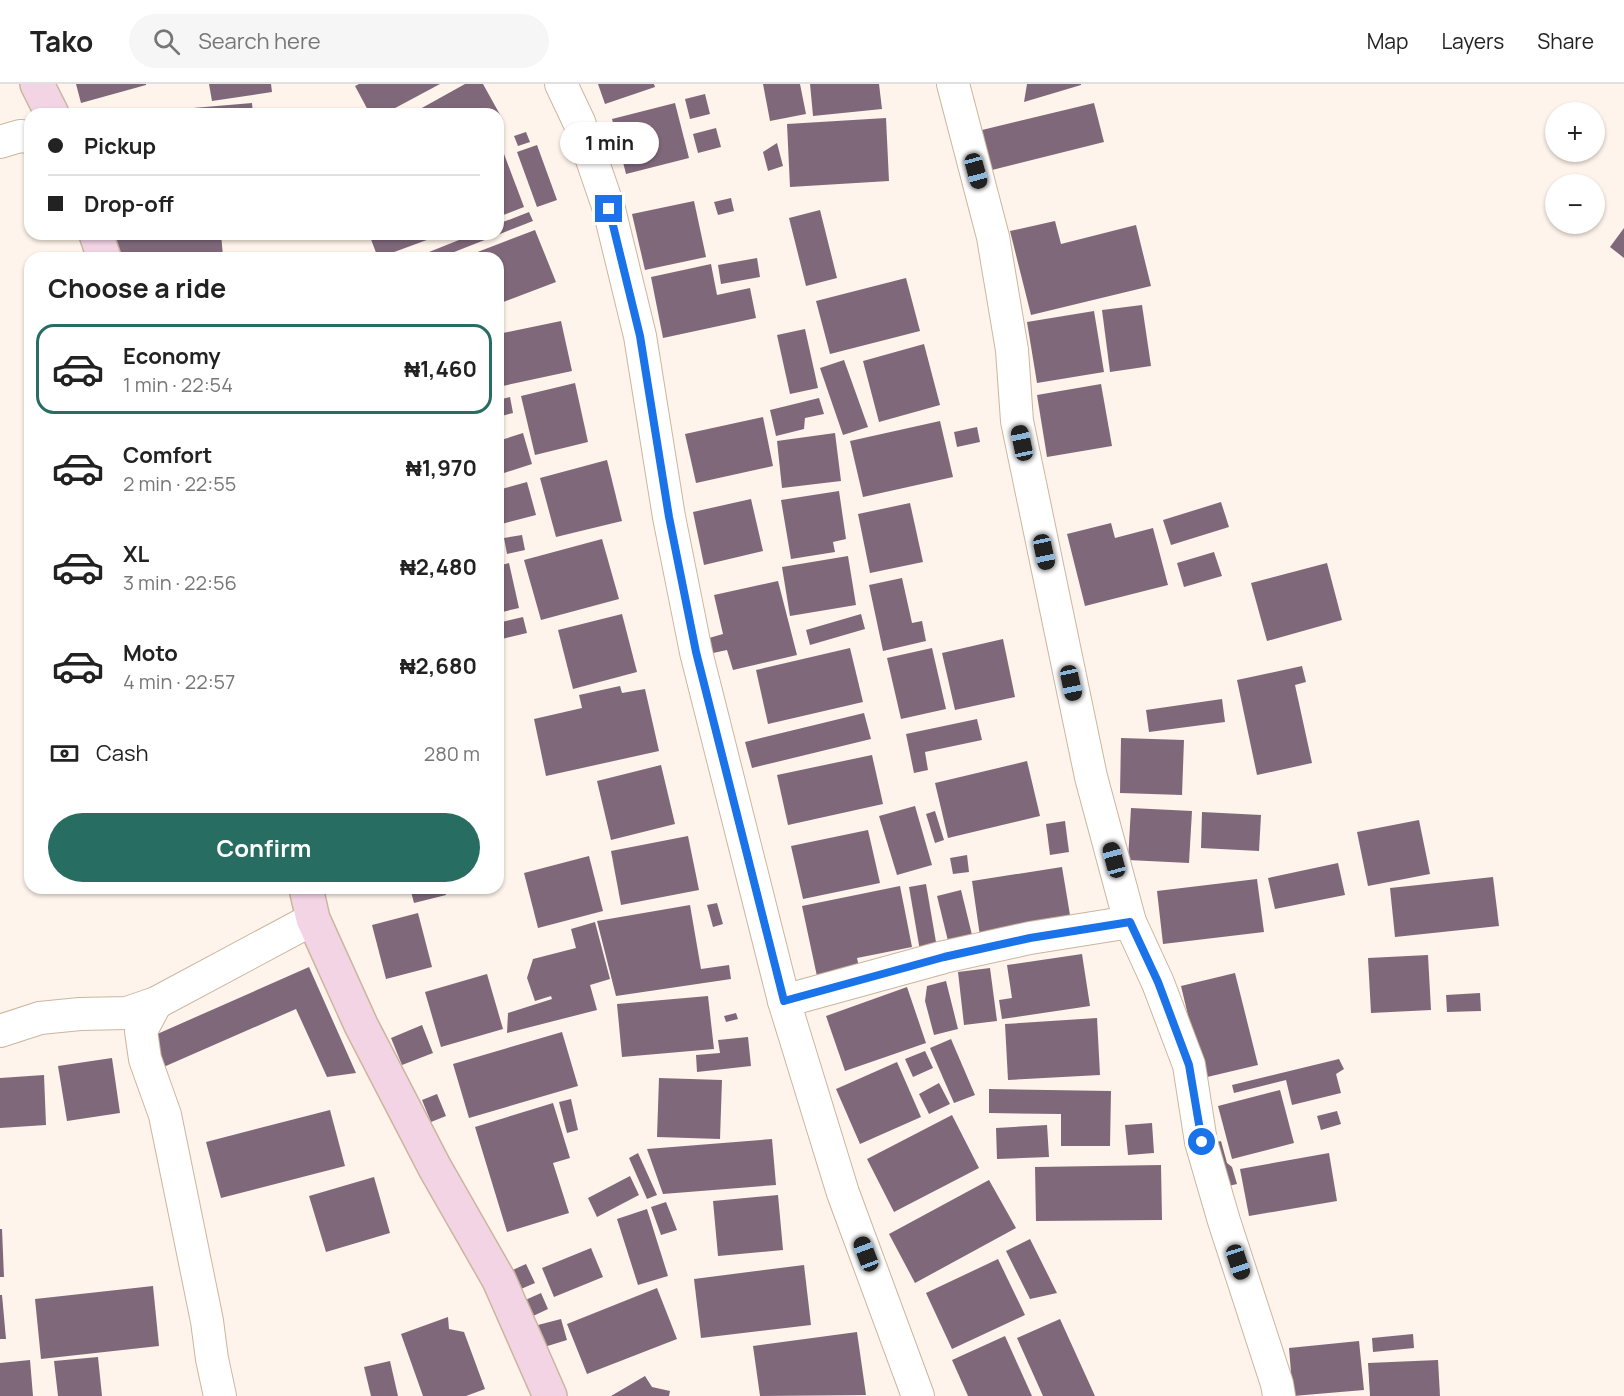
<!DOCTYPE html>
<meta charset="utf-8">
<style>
:root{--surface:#fff;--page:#f6f6f6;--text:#222;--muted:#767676;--line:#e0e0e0;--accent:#286d61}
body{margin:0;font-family:Manrope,sans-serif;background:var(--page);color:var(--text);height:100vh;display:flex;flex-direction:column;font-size:22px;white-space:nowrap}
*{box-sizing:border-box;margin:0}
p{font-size:20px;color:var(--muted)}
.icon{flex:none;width:33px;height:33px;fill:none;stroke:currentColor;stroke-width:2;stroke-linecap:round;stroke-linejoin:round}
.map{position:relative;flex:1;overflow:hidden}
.sheet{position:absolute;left:24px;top:168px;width:480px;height:642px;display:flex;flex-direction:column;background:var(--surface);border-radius:18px;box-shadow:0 2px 4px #0004}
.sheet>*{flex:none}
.guide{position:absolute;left:24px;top:24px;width:480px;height:132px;border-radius:18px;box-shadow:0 2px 4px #0004;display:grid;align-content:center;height:132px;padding:0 24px;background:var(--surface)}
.fabs{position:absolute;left:1545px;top:18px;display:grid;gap:12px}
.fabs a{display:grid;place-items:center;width:60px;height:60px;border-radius:50%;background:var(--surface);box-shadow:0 2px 4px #0004;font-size:30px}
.end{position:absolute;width:27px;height:27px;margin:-14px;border:8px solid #1a73e8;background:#fff;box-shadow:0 0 0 3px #fff}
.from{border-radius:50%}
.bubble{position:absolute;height:42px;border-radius:21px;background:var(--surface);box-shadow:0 2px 4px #0004;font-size:20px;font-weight:700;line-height:42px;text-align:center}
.car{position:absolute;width:18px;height:36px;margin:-18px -9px;border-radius:8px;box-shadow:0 0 4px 2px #0007;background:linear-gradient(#222 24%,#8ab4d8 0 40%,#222 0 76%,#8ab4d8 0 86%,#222 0)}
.guide b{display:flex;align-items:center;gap:21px;height:57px;font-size:22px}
.guide b+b{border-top:2px solid var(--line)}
.guide i{width:15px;height:15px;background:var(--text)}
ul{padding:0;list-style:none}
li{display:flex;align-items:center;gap:18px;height:90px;margin:0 12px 9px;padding:0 12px;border:3px solid transparent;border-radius:18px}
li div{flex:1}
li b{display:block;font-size:22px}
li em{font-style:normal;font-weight:700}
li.selected{border-color:var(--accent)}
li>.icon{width:54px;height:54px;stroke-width:1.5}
h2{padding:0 24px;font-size:27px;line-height:72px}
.pay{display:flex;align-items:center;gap:15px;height:66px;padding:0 24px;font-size:22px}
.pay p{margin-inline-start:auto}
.cta{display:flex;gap:12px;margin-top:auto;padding:12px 24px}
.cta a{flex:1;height:69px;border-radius:36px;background:var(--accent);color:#fff;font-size:24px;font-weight:700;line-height:69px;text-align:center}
header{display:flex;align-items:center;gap:36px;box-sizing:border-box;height:84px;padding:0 30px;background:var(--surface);border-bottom:2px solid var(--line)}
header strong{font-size:28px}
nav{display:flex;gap:33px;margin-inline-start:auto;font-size:21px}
.search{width:420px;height:54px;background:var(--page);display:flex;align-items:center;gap:15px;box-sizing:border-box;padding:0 21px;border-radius:33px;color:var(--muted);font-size:22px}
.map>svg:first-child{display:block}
.building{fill:#80687b}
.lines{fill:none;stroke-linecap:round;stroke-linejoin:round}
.street-casing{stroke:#ccb59e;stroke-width:34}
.secondary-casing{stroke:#ccb59e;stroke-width:36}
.street{stroke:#fff;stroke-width:32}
.secondary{stroke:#f2d4e5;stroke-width:33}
.route{stroke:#1a73e8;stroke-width:8}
</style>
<header>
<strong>Tako</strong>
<div class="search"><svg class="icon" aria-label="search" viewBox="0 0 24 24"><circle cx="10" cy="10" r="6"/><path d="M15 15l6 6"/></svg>Search here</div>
<nav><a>Map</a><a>Layers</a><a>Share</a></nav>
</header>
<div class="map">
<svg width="1624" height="1312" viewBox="0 0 1624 1312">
<rect width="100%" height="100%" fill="#fef4eb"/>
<g class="building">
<polygon points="76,0 146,0 146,1 81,19"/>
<polygon points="209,0 271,0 272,8 212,17"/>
<polygon points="359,0 440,0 384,30 370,30 355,2"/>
<polygon points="465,0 483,0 503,36 498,38 498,30 411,30"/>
<polygon points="598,0 654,0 655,3 605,20"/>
<polygon points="763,0 800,0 806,30 770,37"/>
<polygon points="810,0 879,0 882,25 813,32"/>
<polygon points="1027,0 1081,0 1081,1 1024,18"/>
<polygon points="705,10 710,30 690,35 685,15"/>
<polygon points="252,19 253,30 146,30 146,28"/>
<polygon points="675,19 689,74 626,90 612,35"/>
<polygon points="1094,19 1104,58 992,86 982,46"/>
<polygon points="886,34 889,97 790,103 787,40"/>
<polygon points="716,44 721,63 698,69 693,50"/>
<polygon points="526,48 530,58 518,62 514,52"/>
<polygon points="777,59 783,82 768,87 763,68"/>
<polygon points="537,61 557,116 537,123 517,68"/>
<polygon points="504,70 524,123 498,133 498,72"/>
<polygon points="731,114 734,127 718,131 714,118"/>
<polygon points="694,117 706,173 645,186 632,130"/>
<polygon points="820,126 837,194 806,202 789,134"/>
<polygon points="529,128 533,137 439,174 431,174 429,168 474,150 498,150 498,140"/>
<polygon points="1055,137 1061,160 1136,141 1151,202 1031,231 1010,147"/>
<polygon points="1624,144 1624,174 1610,163"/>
<polygon points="535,146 556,198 498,220 498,174 462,174"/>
<polygon points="115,150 221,150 223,172 118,174"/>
<polygon points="369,150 443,150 378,174"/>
<polygon points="757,174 760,193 721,200 718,181"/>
<polygon points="711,180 717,211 750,204 756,234 663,254 651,193"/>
<polygon points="906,194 920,247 830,270 816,217"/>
<polygon points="1142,221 1151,282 1110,288 1102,226"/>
<polygon points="1094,227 1104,288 1037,299 1027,238"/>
<polygon points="561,237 572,287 498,303 498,250"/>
<polygon points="805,245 818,304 790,310 777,251"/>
<polygon points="924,260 940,321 879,338 863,277"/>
<polygon points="844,276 868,343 843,351 820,284"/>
<polygon points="575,299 588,358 535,371 521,312"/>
<polygon points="1101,300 1112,362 1047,373 1037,311"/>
<polygon points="510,313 513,329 498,333 498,316"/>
<polygon points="819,314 824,330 805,334 804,345 776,352 770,326"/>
<polygon points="763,333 773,382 696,399 685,350"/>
<polygon points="940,337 953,393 863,413 850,357"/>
<polygon points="977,343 980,358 957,363 954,348"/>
<polygon points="523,349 532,380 498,391 498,357"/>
<polygon points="835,349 841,397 782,404 777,357"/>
<polygon points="607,376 622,437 556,453 540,394"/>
<polygon points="527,398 536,431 498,441 498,406"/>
<polygon points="839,407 846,455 833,458 835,468 791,475 781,416"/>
<polygon points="751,415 763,467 704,481 693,428"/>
<polygon points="1221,418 1229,443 1171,461 1163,436"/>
<polygon points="910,419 923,478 870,489 858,430"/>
<polygon points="1111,439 1115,454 1153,444 1168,501 1085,522 1067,450"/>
<polygon points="522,451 525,466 507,470 504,454"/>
<polygon points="602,455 619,515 541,536 524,476"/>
<polygon points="1214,468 1222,492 1184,503 1177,479"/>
<polygon points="848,472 856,521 790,532 782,483"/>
<polygon points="509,479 519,524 498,529 498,482"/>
<polygon points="1327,479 1342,536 1267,557 1251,499"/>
<polygon points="902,494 912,539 922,537 926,557 883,567 869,501"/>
<polygon points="778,497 797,571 733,586 727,566 713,569 709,554 723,550 714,511"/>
<polygon points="622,530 637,588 573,605 558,546"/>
<polygon points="861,530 865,545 810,561 806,546"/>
<polygon points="523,533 527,549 498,556 498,539"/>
<polygon points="1003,555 1015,613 955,626 942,569"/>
<polygon points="850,564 863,618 768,640 756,586"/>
<polygon points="932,564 946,625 901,635 887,574"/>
<polygon points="1302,582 1306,598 1295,601 1312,679 1257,691 1237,596"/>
<polygon points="620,602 622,609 645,605 659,667 546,692 534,635 582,624 579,611"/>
<polygon points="1222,615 1225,638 1149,648 1146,626"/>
<polygon points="864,629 871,655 752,684 745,658"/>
<polygon points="977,635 982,656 925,668 928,686 914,689 906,650"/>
<polygon points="1121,654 1184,656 1182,711 1120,709"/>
<polygon points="872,671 883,720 788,741 777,691"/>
<polygon points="1027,677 1040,732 948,754 935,699"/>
<polygon points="661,681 675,740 611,756 597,697"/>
<polygon points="915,722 932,781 897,791 879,732"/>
<polygon points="1131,724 1192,727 1189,779 1128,776"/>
<polygon points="935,727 944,756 935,759 926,730"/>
<polygon points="1202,728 1261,731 1259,767 1201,764"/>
<polygon points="1419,736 1430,790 1368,802 1357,748"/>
<polygon points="1065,737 1069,768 1050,771 1046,740"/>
<polygon points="868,746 880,799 803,815 791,762"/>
<polygon points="688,752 699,806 621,821 611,767"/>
<polygon points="967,771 969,788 953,790 950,774"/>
<polygon points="589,772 603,827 538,844 524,789"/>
<polygon points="1338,779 1345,811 1275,825 1268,794"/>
<polygon points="1062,783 1071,837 980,852 972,797"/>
<polygon points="1493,793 1499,842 1395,853 1390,804"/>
<polygon points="1257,795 1264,848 1163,860 1157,807"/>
<polygon points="926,800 937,864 920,867 909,803"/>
<polygon points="900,802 912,863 857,874 860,888 818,897 802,822"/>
<polygon points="410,804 444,804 446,811 414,819"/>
<polygon points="961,806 973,855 949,861 937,812"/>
<polygon points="717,819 723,840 713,843 707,821"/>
<polygon points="690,821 701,885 729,881 731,895 616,912 597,837"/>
<polygon points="418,829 432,883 386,895 372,841"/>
<polygon points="595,838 610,895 590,901 597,926 507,949 508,929 552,915 551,912 535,917 527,894 533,875 576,864 571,845"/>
<polygon points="1082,870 1090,922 1002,935 999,916 1012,914 1007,881"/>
<polygon points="1428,871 1431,926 1371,929 1368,874"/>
<polygon points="309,883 356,989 327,993 296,925 159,985 146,955"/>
<polygon points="990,884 997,937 964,941 958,888"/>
<polygon points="1235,889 1258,981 1203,994 1181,902"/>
<polygon points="487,890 503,945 441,963 425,908"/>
<polygon points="946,897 958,945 934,951 925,917 927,902"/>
<polygon points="907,903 926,959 845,987 826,932"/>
<polygon points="1480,909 1481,927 1447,928 1446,911"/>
<polygon points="708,912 714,965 622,973 617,920"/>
<polygon points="736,929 738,935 726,938 724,932"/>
<polygon points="1097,934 1100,991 1008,996 1005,940"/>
<polygon points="422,941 433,969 402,981 391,954"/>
<polygon points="562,948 578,1002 469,1034 453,980"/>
<polygon points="748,953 751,982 697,988 696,971 720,969 718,956"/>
<polygon points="951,955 975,1011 954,1019 930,964"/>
<polygon points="925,967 933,984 913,993 905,975"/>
<polygon points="112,974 120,1029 67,1037 58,982"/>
<polygon points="1339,975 1344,985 1336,990 1341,1009 1292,1021 1286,996 1234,1009 1232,1001"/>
<polygon points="897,978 921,1033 860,1060 836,1005"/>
<polygon points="44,991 46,1041 0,1044 0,994"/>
<polygon points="659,994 722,996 720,1055 657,1053"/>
<polygon points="939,999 950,1020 929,1030 919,1010"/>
<polygon points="989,1005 1111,1007 1110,1062 1061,1062 1061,1030 989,1029"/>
<polygon points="1280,1006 1294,1059 1232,1075 1218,1022"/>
<polygon points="437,1010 446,1032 431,1038 422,1016"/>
<polygon points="571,1015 578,1046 567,1049 559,1018"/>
<polygon points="553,1019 570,1074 553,1079 569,1129 507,1148 475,1043"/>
<polygon points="330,1026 345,1082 221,1114 206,1058"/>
<polygon points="1337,1027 1341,1040 1321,1046 1317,1032"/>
<polygon points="952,1031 979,1084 894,1128 867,1075"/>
<polygon points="1152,1039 1154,1069 1128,1071 1125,1041"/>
<polygon points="1047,1041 1049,1073 997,1075 996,1044"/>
<polygon points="772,1055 776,1101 663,1110 647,1065"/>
<polygon points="1221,1057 1227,1079 1232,1083 1237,1100 1224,1103 1206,1061"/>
<polygon points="638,1069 657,1111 647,1115 629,1074"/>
<polygon points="1329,1069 1337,1117 1249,1132 1240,1085"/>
<polygon points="1161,1081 1162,1136 1036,1137 1035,1083"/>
<polygon points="630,1092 639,1111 597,1133 588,1114"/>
<polygon points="374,1093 390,1149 326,1168 309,1112"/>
<polygon points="989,1096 1016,1144 915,1199 889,1150"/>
<polygon points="778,1111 783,1166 718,1172 713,1117"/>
<polygon points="666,1118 677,1146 661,1151 651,1123"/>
<polygon points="647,1125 668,1192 638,1201 617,1135"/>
<polygon points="0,1145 2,1145 4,1193 0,1193"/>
<polygon points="1030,1155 1057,1209 1030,1215 1006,1167"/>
<polygon points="591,1164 603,1193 554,1213 542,1184"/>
<polygon points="998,1175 1025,1231 952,1265 926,1209"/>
<polygon points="526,1180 535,1199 514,1208 506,1189"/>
<polygon points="804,1181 811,1241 701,1254 694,1195"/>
<polygon points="153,1202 159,1262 41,1275 35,1215"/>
<polygon points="657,1204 677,1255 587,1290 567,1240"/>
<polygon points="541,1209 548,1225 531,1233 523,1217"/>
<polygon points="0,1211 2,1211 6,1255 0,1255"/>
<polygon points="448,1233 449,1245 464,1248 485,1305 466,1312 423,1312 401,1250"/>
<polygon points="561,1235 567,1256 541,1264 534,1242"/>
<polygon points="1060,1235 1095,1312 1043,1312 1017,1254"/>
<polygon points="857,1248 866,1311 760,1312 753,1262"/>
<polygon points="1413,1250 1414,1264 1373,1268 1372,1254"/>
<polygon points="1005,1252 1032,1312 968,1312 952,1276"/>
<polygon points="1359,1257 1364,1306 1293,1312 1289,1264"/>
<polygon points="98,1273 102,1312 58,1312 54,1277"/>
<polygon points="30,1276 33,1312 0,1312 0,1279"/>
<polygon points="1438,1276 1440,1312 1370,1312 1368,1279"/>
<polygon points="390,1277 398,1312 371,1312 364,1283"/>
<polygon points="645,1292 652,1303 670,1307 669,1312 611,1312"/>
</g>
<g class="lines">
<defs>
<g id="street">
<polyline points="561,0 579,38 609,125 640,252 669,433 696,568 784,917 843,1109 918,1312"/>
<polyline points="953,0 993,153 1012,266 1017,337 1091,693 1130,838 1158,899 1189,981 1201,1058 1224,1137 1277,1300 1279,1312"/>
<polyline points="0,58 20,52 30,53"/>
<polyline points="784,917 944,873 1030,854 1130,838"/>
<polyline points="156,919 141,947 145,975 165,1031 207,1237 212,1275 220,1312"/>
<polyline points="0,947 40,934 80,930 127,929 156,919 313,835"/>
</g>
<g id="secondary">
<polyline points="37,0 52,30"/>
<polyline points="96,150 104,174"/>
<polyline points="306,804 313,835 361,941 435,1084 499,1196 550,1312"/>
</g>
</defs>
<use href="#street" class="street-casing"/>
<use href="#secondary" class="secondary-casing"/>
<use href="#street" class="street"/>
<use href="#secondary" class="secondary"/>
</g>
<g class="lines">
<polyline class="route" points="609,125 640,252 669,433 696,568 784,917 944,873 1030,854 1130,838 1158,898 1189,981 1202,1058"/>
</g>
</svg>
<div class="fabs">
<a>+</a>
<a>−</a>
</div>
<i class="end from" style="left:1202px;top:1058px"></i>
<i class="end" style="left:609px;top:125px"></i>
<div class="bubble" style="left:560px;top:38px;width:99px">1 min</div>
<i class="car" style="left:976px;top:87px;rotate:165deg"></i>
<i class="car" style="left:1022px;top:359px;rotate:348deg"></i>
<i class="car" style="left:1044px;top:468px;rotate:168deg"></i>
<i class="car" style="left:1071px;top:599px;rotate:168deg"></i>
<i class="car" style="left:1114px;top:776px;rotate:345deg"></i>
<i class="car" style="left:866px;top:1170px;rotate:339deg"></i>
<i class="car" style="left:1238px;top:1178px;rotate:162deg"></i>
<div class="guide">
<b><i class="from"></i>Pickup</b>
<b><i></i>Drop-off</b>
</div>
<section class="sheet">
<h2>Choose a ride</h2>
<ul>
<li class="selected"><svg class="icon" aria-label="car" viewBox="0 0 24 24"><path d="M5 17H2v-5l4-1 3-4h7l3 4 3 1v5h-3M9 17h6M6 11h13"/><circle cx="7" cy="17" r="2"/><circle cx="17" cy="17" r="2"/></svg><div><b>Economy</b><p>1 min · 22:54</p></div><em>₦1,460</em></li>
<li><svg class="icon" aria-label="car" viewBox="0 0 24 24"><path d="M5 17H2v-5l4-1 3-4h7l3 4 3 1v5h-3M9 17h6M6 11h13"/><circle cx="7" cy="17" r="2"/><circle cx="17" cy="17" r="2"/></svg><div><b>Comfort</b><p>2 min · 22:55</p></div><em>₦1,970</em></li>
<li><svg class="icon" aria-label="car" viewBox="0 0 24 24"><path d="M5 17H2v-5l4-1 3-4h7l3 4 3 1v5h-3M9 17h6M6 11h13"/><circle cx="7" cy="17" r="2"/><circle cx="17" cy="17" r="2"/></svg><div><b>XL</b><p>3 min · 22:56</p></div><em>₦2,480</em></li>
<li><svg class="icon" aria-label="car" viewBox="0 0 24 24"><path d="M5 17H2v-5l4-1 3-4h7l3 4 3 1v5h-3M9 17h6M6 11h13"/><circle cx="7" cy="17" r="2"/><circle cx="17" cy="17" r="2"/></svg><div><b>Moto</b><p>4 min · 22:57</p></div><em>₦2,680</em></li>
</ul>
<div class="pay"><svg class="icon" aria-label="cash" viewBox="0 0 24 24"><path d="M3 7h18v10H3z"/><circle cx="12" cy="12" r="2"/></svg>Cash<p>280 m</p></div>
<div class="cta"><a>Confirm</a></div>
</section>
</div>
